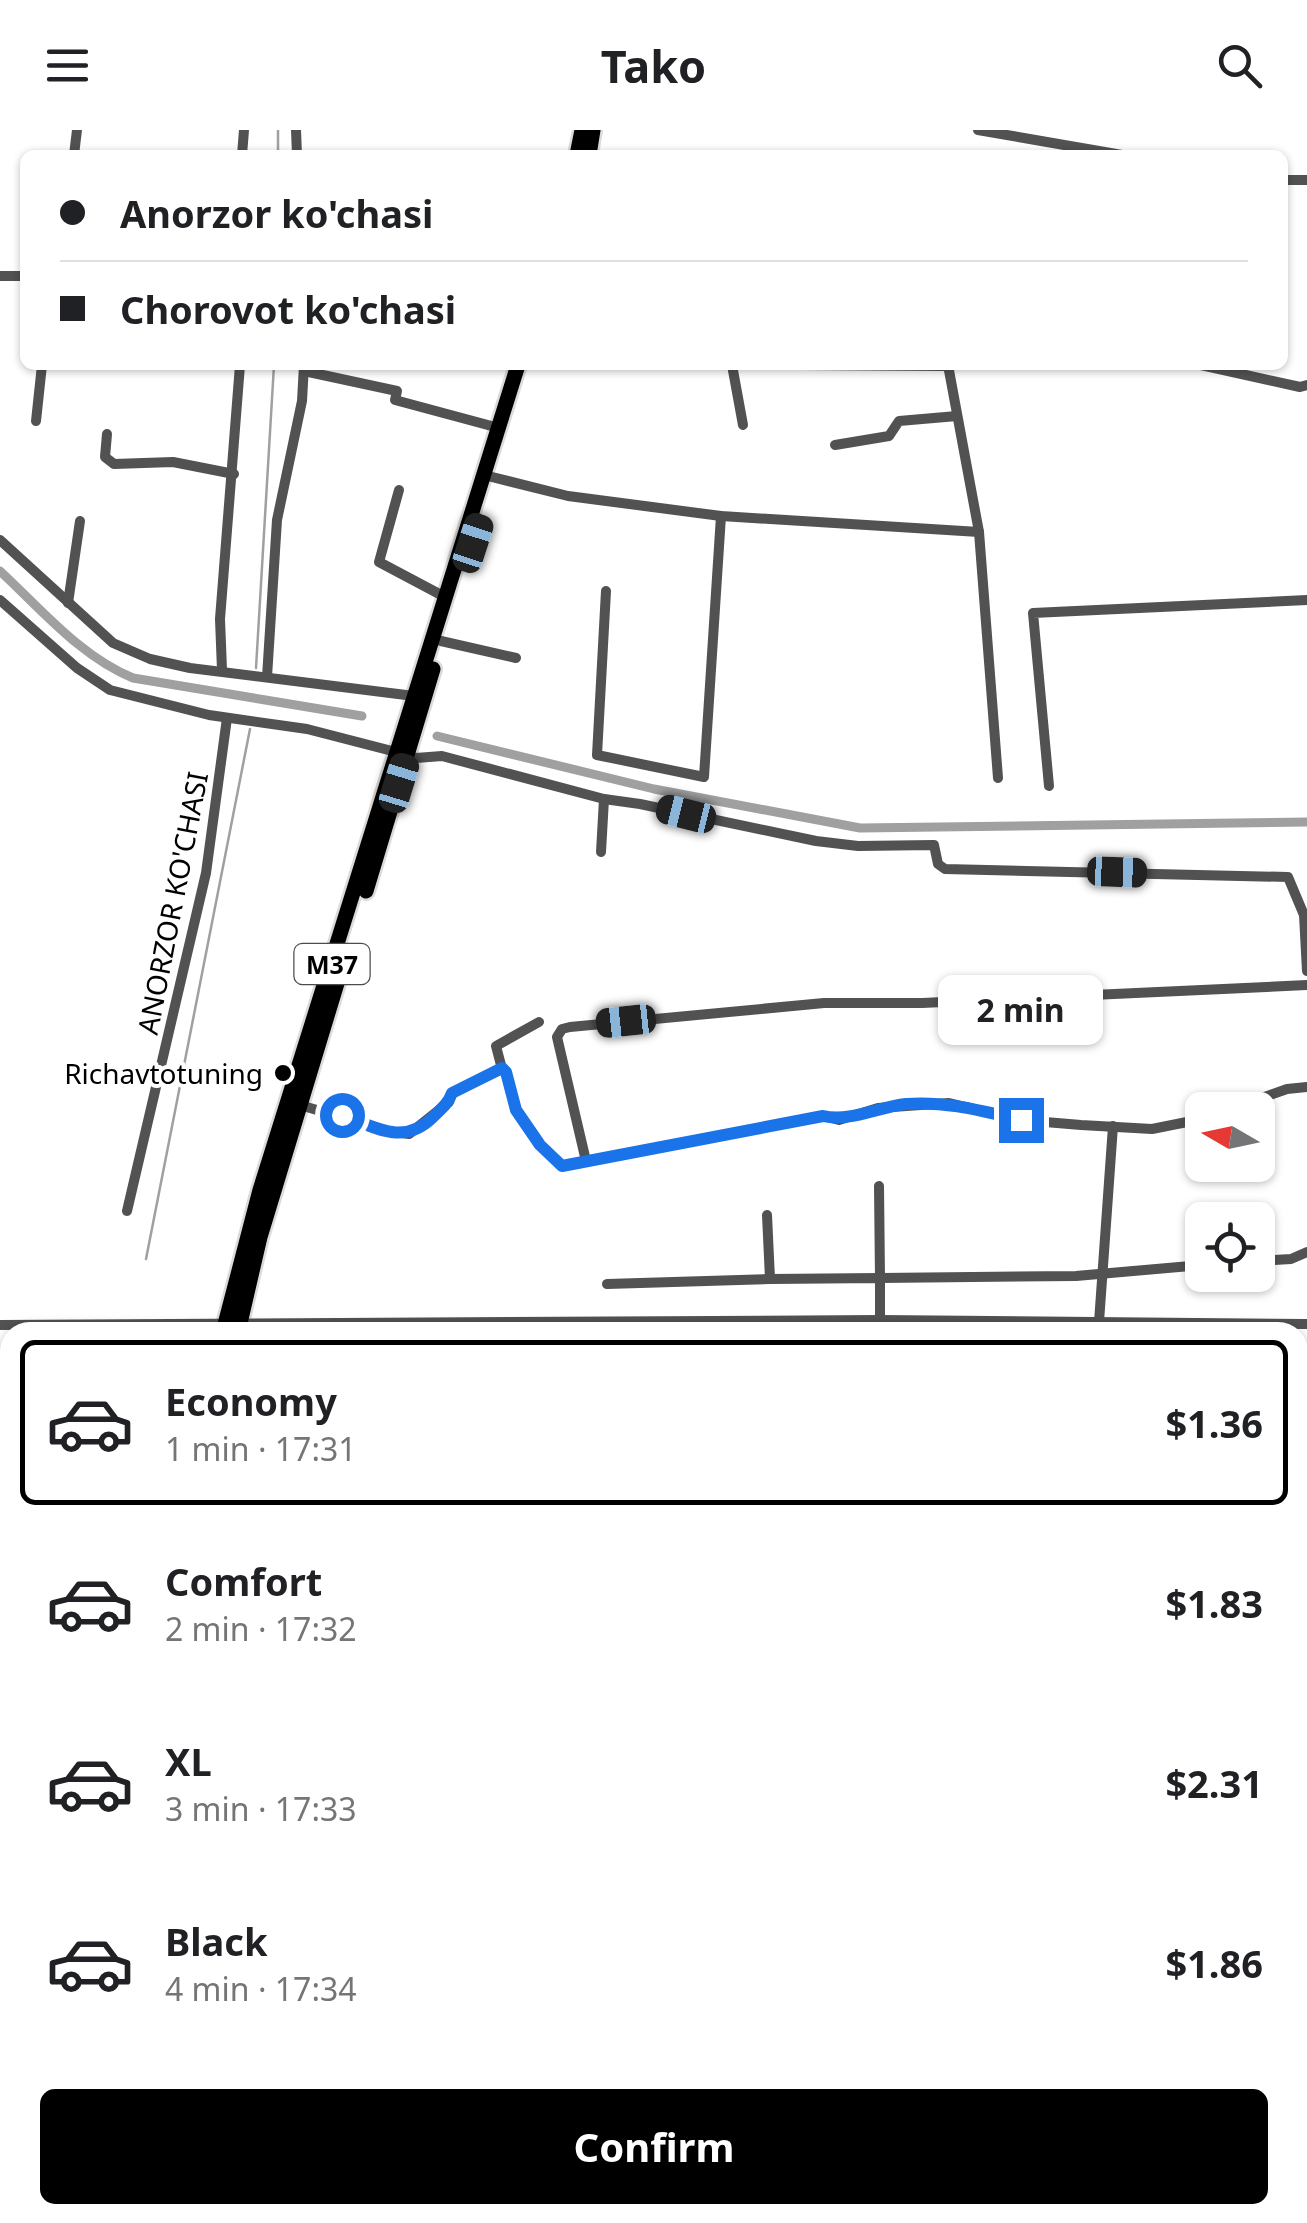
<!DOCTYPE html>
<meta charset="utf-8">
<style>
:root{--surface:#fff;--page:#f6f6f6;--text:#202124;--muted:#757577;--line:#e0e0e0;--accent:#000}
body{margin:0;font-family:"Noto Sans",sans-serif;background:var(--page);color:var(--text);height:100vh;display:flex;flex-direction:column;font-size:38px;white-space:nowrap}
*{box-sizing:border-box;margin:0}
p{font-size:32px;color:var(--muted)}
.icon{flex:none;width:55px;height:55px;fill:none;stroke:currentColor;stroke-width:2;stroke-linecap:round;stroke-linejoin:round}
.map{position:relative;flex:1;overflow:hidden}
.side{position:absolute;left:0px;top:1192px;width:1308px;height:902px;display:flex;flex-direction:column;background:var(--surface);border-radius:30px 30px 0 0;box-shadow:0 2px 8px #0004}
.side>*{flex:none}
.guide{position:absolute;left:20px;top:20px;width:1268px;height:220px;border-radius:15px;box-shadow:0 2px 8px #0004;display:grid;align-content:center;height:220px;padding:0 40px;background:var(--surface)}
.needle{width:65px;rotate:279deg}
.buttons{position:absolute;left:1185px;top:962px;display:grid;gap:20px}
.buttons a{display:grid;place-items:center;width:90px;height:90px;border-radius:15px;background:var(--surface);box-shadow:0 2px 8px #0004;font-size:50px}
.end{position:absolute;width:45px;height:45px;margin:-22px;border:12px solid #1a73e8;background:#fff;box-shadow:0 0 0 5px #fff}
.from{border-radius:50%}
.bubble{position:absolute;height:70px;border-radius:15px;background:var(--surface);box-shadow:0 2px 8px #0004;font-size:32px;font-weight:700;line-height:70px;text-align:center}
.car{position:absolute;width:30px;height:60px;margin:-30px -15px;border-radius:12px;box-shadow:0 0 8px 2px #0007;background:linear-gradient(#222 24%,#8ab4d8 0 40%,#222 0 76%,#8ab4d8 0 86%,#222 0)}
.guide b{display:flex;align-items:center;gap:35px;height:95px;font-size:38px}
.guide b+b{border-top:2px solid var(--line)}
.guide i{width:25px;height:25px;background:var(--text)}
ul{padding:18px 0 0;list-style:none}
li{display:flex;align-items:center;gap:30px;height:165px;margin:0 20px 15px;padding:0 20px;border:5px solid transparent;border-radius:15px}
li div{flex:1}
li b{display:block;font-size:38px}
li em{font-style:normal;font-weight:700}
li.active{border-color:var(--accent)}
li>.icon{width:90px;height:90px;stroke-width:1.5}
.button{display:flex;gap:20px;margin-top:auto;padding:20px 40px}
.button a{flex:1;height:115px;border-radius:15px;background:var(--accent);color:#fff;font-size:40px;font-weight:700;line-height:115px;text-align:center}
header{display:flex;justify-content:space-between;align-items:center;height:130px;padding:0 40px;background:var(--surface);font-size:45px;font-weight:700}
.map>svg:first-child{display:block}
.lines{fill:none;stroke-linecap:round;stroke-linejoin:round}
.stream{stroke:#a0a0a0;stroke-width:2.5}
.canal{stroke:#a0a0a0;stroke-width:9}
.highway-casing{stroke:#dbdbdb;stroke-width:20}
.minor{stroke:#525252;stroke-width:10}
.highway{stroke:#000;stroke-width:15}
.rail-casing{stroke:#000;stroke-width:6}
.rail{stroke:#fff;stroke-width:2.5;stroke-dasharray:8;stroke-linecap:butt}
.route{stroke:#1a73e8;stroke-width:12}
.poi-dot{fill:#000;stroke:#fff;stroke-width:4}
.labels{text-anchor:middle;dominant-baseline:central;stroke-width:8;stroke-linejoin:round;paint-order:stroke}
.shield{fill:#fff;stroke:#4c4c4c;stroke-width:2.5}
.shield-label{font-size:25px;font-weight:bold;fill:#000}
.street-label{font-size:28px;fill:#000;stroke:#fff}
.poi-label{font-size:28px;fill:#000;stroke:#fff;text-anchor:end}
</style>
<header><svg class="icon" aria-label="menu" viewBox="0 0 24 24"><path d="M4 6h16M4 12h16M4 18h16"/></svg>Tako<svg class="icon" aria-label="search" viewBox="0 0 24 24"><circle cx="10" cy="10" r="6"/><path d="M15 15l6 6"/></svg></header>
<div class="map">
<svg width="1307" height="2093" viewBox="0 0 1307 2093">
<rect width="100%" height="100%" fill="#fff"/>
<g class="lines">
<g class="stream">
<polyline points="278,0 278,25"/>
<polyline points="256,538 274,235"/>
<polyline points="146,1129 250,599"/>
<polyline points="0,1582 10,1570"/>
</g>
<g class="canal">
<path d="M0,441C41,479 81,527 133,548L362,586"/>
<polyline points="437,606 654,659 860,698 1307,692"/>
<polyline points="1298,1759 1307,1742"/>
<polyline points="1114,2093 1116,2085"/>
</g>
<defs>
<g id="highway">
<polyline points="577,25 582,0"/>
<polyline points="589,25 593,0"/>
<polyline points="366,761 433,539"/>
<polyline points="223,1202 260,1060 518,235"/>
<polyline points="238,1202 260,1107 338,850"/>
<polyline points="348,2085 350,2093"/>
<polyline points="363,2085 365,2093"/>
</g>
</defs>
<use href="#highway" class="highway-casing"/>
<g class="minor">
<polyline points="296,0 297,25"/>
<polyline points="978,0 1122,25"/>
<polyline points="74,25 77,0"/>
<polyline points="242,25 244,0"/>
<polyline points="1282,50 1307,50"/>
<polyline points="0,146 25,146"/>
<polyline points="732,235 743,295"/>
<polyline points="802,235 948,236"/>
<polyline points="948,235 979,402 998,648"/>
<polyline points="1201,235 1300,257 1307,255"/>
<polyline points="304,241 397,261 395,270 499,298"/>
<polyline points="36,291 42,235"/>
<polyline points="107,304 105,327 114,334 173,332 234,344"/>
<polyline points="835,315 889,306 899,291 957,286"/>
<polyline points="484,345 568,366 721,386 979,402"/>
<polyline points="399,360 379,432 445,467"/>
<polyline points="0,410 113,513 150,529 190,538 414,566"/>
<polyline points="606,461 597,625 704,647 721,386"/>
<polyline points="0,470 77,538 110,560 209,585 307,599 396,622"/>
<polyline points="68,473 80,391"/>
<polyline points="441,511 516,528"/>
<polyline points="222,540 220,489 240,235"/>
<polyline points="267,547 277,390 302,271 304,235"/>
<polyline points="407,625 416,628 442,626 604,669 640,674 816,711 858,716 934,715 938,734 945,739 1288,747 1304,785 1307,841"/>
<polyline points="1049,656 1033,483 1307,470"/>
<polyline points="601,722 604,669"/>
<polyline points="502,939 496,916 539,892"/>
<polyline points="300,975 388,1001 409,1004 449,972 452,963 502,939 506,942 516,980 540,1015 562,1036 823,986 839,990 878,978 949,973 1021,990 1081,995 1152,999 1202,989"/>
<polyline points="1228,980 1287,959 1307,957"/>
<polyline points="586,1031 557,907 562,899 570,897 824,873 922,873 1307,855"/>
<polyline points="879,1056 880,1148 1076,1146 1202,1135"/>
<polyline points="127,1081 206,743 227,588"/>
<polyline points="767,1085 770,1149 880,1148 880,1190"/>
<polyline points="1258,1131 1291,1129 1307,1122"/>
<polyline points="607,1154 770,1149"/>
<polyline points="1099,1192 1113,996"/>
<polyline points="0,1195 880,1190 1307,1194"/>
<polyline points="0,1605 10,1601"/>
<polyline points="1298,1702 1306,1571"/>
<polyline points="0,1766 10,1764"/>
<polyline points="1298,1810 1307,1792"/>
<polyline points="1298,1976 1307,1978"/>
<polyline points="201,2093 201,2085"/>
<polyline points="717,2093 719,2085"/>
<polyline points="826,2093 826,2085"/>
<polyline points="1066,2093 1068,2085"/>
<polyline points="1092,2093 1093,2085"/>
<polyline points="1141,2093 1144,2085"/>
</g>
<use href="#highway" class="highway"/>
<defs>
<g id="rail">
<polyline points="1298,1564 1307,1564"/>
<polyline points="0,1616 10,1611"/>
</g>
</defs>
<use href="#rail" class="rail-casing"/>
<use href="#rail" class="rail"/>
</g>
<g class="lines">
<path class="route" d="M342,985C375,997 403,1016 432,988C441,979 448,974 452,963L502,938L506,942L516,980L540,1015L562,1036L823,986C851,992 878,977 906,974C947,971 982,981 1021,990"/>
</g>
<circle class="poi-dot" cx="283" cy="943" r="10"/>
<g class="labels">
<rect class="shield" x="294.5" y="814" width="75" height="40" rx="8"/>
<g class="shield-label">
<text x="332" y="834">M37</text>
</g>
<g class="street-label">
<text transform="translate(172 773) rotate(-79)">ANORZOR KO'CHASI</text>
</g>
<g class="poi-label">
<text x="263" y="943">Richavtotuning</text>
</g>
</g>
</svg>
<div class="buttons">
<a><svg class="needle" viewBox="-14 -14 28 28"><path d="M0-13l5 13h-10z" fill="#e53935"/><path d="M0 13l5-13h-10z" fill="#757577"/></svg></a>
<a><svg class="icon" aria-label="locate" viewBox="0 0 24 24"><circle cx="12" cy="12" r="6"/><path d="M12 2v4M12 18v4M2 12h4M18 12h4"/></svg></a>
</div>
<i class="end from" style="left:342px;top:985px"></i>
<i class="end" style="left:1021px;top:990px"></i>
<div class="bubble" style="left:938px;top:845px;width:165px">2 min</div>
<i class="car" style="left:473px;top:413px;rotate:18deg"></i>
<i class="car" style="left:399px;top:653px;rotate:17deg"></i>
<i class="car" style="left:686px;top:684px;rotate:284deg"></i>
<i class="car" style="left:1117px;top:742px;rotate:92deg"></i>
<i class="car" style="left:626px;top:891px;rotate:264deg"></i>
<div class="guide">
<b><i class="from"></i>Anorzor ko'chasi</b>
<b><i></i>Chorovot ko'chasi</b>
</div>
<section class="side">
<ul>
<li class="active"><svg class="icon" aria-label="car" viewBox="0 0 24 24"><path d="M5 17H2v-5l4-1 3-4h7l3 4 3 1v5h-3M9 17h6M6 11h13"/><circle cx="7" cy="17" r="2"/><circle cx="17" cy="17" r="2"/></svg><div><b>Economy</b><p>1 min · 17:31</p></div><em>$1.36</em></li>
<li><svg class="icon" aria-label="car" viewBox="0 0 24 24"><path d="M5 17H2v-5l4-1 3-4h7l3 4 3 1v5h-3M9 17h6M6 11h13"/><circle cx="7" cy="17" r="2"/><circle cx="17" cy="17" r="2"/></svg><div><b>Comfort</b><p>2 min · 17:32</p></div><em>$1.83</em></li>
<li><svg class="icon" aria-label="car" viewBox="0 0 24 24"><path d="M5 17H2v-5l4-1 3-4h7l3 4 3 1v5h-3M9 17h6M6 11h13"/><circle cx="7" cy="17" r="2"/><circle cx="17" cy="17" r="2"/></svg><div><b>XL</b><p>3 min · 17:33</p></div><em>$2.31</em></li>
<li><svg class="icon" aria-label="car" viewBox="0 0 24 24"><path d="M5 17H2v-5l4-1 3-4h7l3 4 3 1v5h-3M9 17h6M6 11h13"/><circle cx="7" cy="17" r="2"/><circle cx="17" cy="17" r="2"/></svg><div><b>Black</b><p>4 min · 17:34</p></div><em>$1.86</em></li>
</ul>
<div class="button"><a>Confirm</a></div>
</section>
</div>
